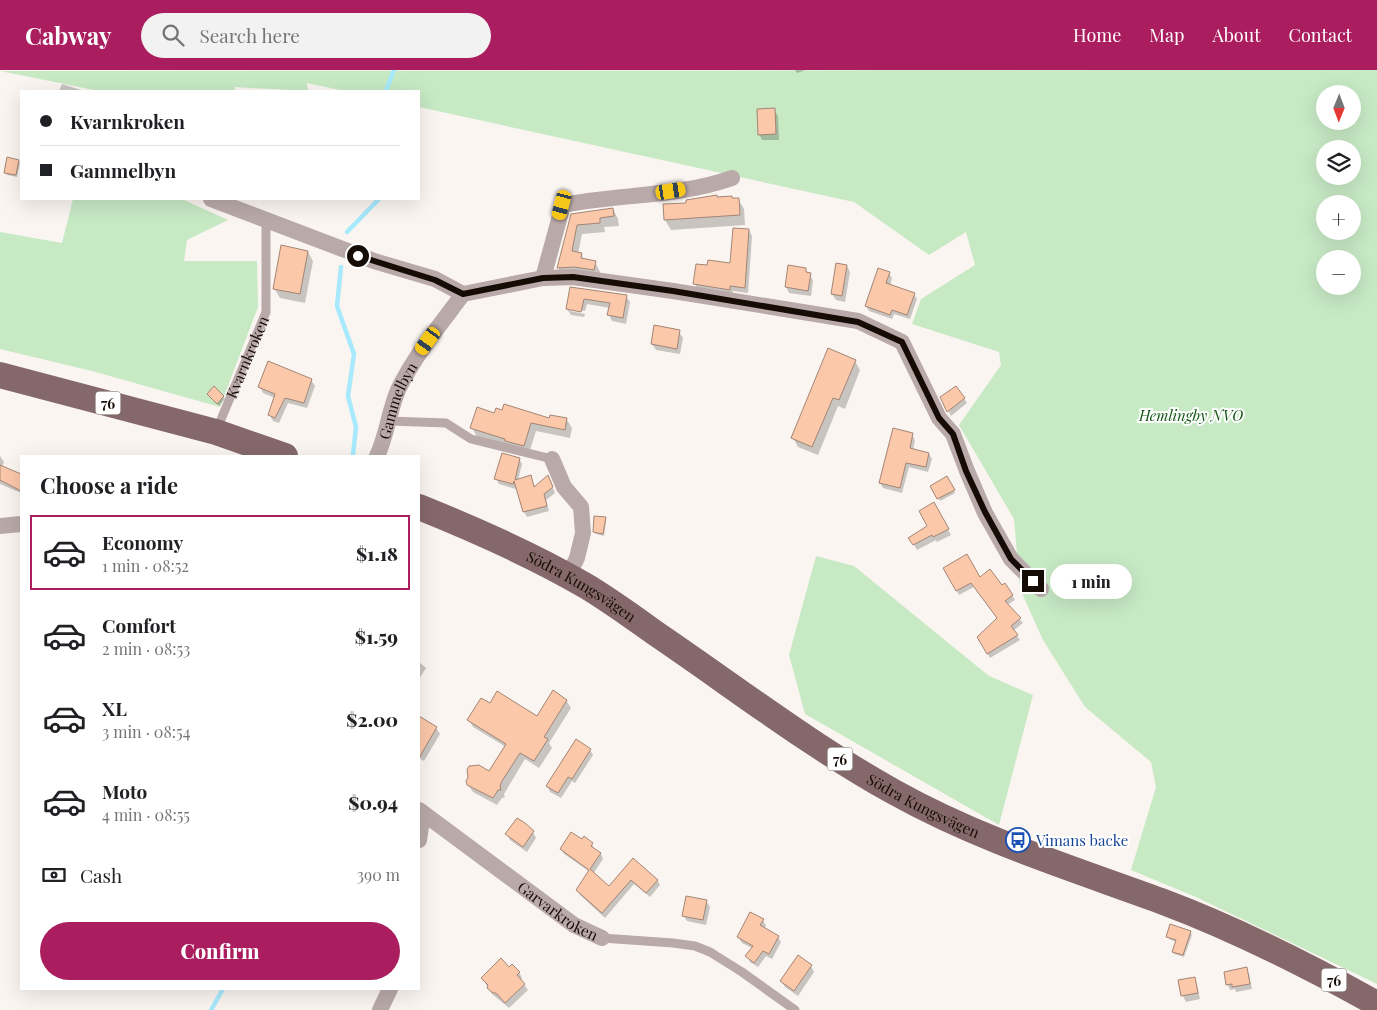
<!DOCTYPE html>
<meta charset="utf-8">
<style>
:root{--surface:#fff;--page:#f2f2f2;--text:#202124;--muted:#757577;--line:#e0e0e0;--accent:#aa1d5e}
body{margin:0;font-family:"Playfair Display",serif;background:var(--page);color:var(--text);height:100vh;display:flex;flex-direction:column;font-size:19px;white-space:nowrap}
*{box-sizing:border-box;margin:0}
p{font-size:16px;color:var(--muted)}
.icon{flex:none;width:28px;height:28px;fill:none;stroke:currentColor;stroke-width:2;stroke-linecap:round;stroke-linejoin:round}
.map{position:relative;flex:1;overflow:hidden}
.sheet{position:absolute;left:20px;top:385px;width:400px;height:535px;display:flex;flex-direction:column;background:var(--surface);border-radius:0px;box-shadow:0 5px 20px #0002}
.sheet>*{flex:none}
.top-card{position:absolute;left:20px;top:20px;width:400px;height:110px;border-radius:0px;box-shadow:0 5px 20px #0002;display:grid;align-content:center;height:110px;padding:0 20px;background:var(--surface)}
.needle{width:32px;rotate:181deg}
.tools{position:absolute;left:1316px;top:15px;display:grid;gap:10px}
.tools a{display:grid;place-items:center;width:45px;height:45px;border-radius:50%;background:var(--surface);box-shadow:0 5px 20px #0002;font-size:25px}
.end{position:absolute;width:22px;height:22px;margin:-11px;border:6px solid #160c06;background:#fff;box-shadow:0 0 0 2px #fff}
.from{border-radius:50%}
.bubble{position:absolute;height:35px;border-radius:18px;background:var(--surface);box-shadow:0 5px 20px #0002;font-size:16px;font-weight:800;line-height:35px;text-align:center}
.car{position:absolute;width:15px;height:30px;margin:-15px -8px;border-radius:6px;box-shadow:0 0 4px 1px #0007;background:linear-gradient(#f5c518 24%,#345 0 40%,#f5c518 0 76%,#345 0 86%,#f5c518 0)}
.top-card b{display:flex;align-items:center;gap:18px;height:48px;font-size:19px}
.top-card b+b{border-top:1px solid var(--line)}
.top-card i{width:12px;height:12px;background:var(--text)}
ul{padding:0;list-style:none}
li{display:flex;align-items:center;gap:15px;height:75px;margin:0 10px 8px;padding:0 10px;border:2px solid transparent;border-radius:0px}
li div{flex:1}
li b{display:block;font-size:19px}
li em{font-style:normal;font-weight:800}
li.on{border-color:var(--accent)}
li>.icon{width:45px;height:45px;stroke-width:1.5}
h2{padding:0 20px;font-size:22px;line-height:60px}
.pay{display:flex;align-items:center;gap:12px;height:55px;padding:0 20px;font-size:19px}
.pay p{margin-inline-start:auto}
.cta{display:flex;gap:10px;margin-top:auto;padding:10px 20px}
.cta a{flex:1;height:58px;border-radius:30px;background:var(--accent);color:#fff;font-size:20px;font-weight:800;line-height:58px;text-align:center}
header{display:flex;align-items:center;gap:30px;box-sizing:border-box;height:70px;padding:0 25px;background:var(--accent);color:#fff}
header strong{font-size:24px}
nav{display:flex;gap:28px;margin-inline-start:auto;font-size:18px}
.search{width:350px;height:45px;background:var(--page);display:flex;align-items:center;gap:12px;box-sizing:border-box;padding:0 18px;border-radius:28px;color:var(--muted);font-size:19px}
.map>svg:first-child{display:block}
.green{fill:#c7e9c4;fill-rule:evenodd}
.shadow{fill:#0003}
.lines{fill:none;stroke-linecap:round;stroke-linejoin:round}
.stream{stroke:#a7eafd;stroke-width:4.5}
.building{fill:#fcc8aa;stroke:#a38575}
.service{stroke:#b9a9a9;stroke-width:9}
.minor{stroke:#b9a9a9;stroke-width:16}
.primary{stroke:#85686a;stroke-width:26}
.route{stroke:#160c06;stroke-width:6}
.labels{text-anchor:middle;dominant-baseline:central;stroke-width:4;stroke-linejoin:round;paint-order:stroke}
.shield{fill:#fff;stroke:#5c5551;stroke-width:1}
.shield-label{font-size:14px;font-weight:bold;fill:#160c06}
.street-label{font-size:15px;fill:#160c06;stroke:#fff}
.park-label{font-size:15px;font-style:italic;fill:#125713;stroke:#fff}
.transit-label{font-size:15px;fill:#164399;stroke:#fff;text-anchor:start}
</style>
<header>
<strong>Cabway</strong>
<div class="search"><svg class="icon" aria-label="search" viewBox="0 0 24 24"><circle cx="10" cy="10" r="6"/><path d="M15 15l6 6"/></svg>Search here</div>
<nav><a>Home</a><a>Map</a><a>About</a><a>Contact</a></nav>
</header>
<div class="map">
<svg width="1377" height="940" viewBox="0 0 1377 940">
<rect width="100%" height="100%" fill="#fbf5f1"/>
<g class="green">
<path d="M1377,0V914L1198,828L1131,800L1156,717L1151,692L1085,637L1043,570L1020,519L1014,449L959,355L1001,295L999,282L912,254L921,229L975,195L966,162L929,185L854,132L419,37V21H345L307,13L308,21L235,17V21H99L0,1ZM1325,24H1352V51H1325ZM1325,79H1352V106H1325ZM1325,134H1352V161H1325ZM1325,189H1352V216H1325Z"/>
<polygon points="73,129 182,129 228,150 187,170 184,191 257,191 258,237 220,337 92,301 0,279 0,162 62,173"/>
<polygon points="816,486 854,496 989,606 1033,625 999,755 805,644 789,585"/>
</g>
<g class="shadow">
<polygon points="795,0 806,0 797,3"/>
<polygon points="62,14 84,21 59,21"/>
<polygon points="774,40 778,46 779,70 762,70 759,64"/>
<polygon points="18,91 20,93 17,107 7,105 6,102"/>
<polygon points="717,128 738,129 744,139 745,155 671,160 665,150 687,134"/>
<polygon points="613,139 618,149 619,156 604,157 605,162 582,164 578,184 581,184 584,190 595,192 600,202 599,209 563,207 558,197 572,145"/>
<polygon points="749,160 752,166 748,223 733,221 732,225 698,220 695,214 732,195"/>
<polygon points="308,182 313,191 305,233 280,228 274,218"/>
<polygon points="847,196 850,202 845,232 836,230 832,224"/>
<polygon points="805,199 813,210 811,226 789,223 786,217"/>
<polygon points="889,203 892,208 890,216 914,224 917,229 910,249 894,244 892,249 869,241 866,236"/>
<polygon points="571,219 626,226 630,232 626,254 612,251 609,245 610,238 587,234 585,241 570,239 570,241 585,244 584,247 571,245 567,239"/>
<polygon points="679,262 683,268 680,284 656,280 652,274"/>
<polygon points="855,291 860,300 845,339 838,336 818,385 798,377 793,368"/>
<polygon points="311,310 315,316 307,338 288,333 279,353 273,351 270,345 275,328 263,323 260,317"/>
<polygon points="208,324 223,326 225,329 219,336"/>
<polygon points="942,328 964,328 967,333 951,346"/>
<polygon points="495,345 567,350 572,358 570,368 536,361 529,383 477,367 472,358"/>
<polygon points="912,365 915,370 913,380 929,384 932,389 928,402 909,397 902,423 883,418 880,413"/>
<polygon points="0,386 4,392 2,397 21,405 21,423 0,414"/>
<polygon points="519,389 522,394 518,410 531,407 535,417 550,411 555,423 546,430 549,441 527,447 524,442 517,416 516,419 499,414 496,409"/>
<polygon points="947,408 955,423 940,431 932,416"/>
<polygon points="933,434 951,465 937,472 936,470 917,480 910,468 929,457"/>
<polygon points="605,449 606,451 604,466 596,464 594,462"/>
<polygon points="944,498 979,508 1012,525 1015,530 1007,535 1023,553 1013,561 1020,570 990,588 978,568 998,549 974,517 959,525"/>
<polygon points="419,592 426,598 419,609"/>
<polygon points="566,630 571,638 549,673 552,678 539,698 525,689 504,724 505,727 502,728 497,735 473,722 468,715 489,703 506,677 473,657 469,650 491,635 537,648"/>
<polygon points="422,650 436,658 440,664 424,691 419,688 419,655"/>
<polygon points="590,680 593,685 575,713 572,711 561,728 550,722 547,716"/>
<polygon points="533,762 536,768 527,782 510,770 507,764"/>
<polygon points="582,771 592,774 594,780 601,784 603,789 593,804 609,818 633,790 657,810 660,815 650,827 634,814 605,848 580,825 577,820 590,802 564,784 561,779"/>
<polygon points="706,831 710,837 706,855 687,851 683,845"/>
<polygon points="763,850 766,856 764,859 778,867 781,872 772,889 766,886 758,897 750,892 747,886 752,878 742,873 738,867"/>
<polygon points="1190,862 1192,865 1184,887 1174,884 1173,882 1176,872 1169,869 1168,866"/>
<polygon points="811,896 814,902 798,926 785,917 781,911"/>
<polygon points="509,898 519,902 522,908 521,910 528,920 509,938 492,924 482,908"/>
<polygon points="1246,899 1249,904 1252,919 1236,922 1235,919 1230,920 1228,915 1226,903"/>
<polygon points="1194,908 1197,914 1200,929 1186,932 1183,926 1180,911"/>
</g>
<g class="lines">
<g class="stream">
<polyline points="386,21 394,0"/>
<polyline points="347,162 379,129"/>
<polyline points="341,197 337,236 354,284 348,326 356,357 353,385"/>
<polyline points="211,940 223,919"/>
</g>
</g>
<g class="building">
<polygon points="775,38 776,64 758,65 757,39"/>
<polygon points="7,87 19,90 16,105 4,103"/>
<polygon points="717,125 717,127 732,126 732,128 739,128 740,145 664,150 663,134 686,133 686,130"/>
<polygon points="613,138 614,146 600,148 600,153 577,155 572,181 582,183 581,188 596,191 594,200 574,197 557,198 571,144"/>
<polygon points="733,158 749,159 745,218 730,216 730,220 693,214 696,194 707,195 708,190 730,193"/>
<polygon points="281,175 308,181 300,224 273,219"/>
<polygon points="836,193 847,195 842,226 831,224"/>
<polygon points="788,195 806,198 806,202 811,203 808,221 785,217"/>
<polygon points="878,198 890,202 886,213 915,223 907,245 892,240 890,245 865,236"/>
<polygon points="570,217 627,225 623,248 607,245 610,233 584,229 581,242 566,239"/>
<polygon points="654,255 680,260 677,279 651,274"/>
<polygon points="828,278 856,290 839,330 833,328 812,377 791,368"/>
<polygon points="268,291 312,309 304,333 285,328 275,348 268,345 275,324 258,317"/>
<polygon points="214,316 224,326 217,334 207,324"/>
<polygon points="956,316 965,328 947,342 940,327"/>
<polygon points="504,334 549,348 550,345 567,348 565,360 531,353 524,376 505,371 505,369 470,358 477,337 494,343 496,338 502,340"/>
<polygon points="893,358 913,363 910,378 929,383 926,397 906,393 900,418 879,413"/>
<polygon points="502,383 520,388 515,410 531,405 534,417 548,405 553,417 544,424 547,436 523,442 514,411 513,414 494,409"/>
<polygon points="0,395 21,404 21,421 0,410"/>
<polygon points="947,406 955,420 937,429 930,416"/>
<polygon points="934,432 949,459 933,467 932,465 913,475 908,468 927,456 919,441"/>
<polygon points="594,446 606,447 603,464 593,462"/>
<polygon points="967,484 980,507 990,499 1002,515 1005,513 1013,525 1005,531 1021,548 1011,556 1018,565 987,584 977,567 997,548 971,513 956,521 943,498"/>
<polygon points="553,620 567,630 544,667 548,669 534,691 520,683 502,711 500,716 501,720 498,720 493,728 467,715 466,711 468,707 467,700 469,696 479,695 489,701 506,674 467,650 481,628 490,633 497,621 537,646"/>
<polygon points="419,646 437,657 419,688"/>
<polygon points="576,669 591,679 572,709 568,707 558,723 546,716"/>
<polygon points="517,748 525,753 534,761 523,777 505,764"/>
<polygon points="571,762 582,769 584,766 593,773 591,776 601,783 590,799 609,816 633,788 658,810 646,823 631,810 602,843 576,820 589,800 560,779"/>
<polygon points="686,826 707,830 703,850 682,846"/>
<polygon points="750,842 764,849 760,855 779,866 769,884 763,881 754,893 745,886 753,876 737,867"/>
<polygon points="1170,854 1191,861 1183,885 1172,882 1176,870 1166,867"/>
<polygon points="798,885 812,895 794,921 780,911"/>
<polygon points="501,888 509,897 512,894 520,902 517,905 525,914 505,933 496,923 493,923 487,918 488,915 481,908"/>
<polygon points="1247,897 1250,914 1232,917 1232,914 1226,915 1224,902"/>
<polygon points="1195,907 1198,923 1181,926 1178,910"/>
</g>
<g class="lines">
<g class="service">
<polyline points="389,351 446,353 471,369 552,389"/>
<path id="s1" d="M217,359L266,242V151"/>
<polyline points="602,868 673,873 695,876 710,882 742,902 795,940"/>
</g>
<g class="minor">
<polyline points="211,129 374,191 435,209 463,224"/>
<path d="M543,208L563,135C618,124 679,127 732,108"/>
<path id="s2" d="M377,386C387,365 389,341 398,320C415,285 440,255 463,224L543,208L573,207L673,221L858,251L902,272L939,348L953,364L967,401L985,443L1011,489L1041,519"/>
<polyline points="552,389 564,417 581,437 583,463 577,488 568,506"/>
<polyline points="0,456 21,454"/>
<path id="s3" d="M419,740L574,855L602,868"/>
<polyline points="419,770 423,743"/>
<polyline points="380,940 390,919"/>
</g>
<g class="primary">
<polyline points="0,305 216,362 285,386"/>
<path id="s4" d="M419,437C476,460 533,485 586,516C611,531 634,548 658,565C736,618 811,676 894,722C978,769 1071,798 1161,831C1236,859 1307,895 1377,934"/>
</g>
</g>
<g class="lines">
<polyline class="route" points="358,186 435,210 463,224 543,208 573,207 673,221 858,252 902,272 939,348 953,364 966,401 985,442 1011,489 1033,511"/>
</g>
<defs>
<symbol id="bus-ring" viewBox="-11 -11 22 22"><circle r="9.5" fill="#fff" stroke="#1a4fb4" stroke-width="1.5"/><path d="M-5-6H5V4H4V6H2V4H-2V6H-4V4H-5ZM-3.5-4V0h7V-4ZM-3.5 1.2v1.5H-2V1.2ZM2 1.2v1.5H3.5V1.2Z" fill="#1a4fb4"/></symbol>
</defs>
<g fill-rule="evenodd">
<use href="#bus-ring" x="1004" y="756" width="28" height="28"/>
</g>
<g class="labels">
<g class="shield">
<rect x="95.5" y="321.5" width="25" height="23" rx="4"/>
<rect x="827.5" y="677.5" width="25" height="23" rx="4"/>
<rect x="1321.5" y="898.5" width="25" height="23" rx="4"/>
</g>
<g class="shield-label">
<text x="108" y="333">76</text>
<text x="840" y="689">76</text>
<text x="1334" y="910">76</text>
</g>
<g class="street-label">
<text stroke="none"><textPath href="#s1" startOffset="78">Kvarnkroken</textPath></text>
<text stroke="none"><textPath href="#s2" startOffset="59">Gammelbyn</textPath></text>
<text stroke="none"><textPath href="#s4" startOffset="181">Södra Kungsvägen</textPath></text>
<text stroke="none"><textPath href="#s4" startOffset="588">Södra Kungsvägen</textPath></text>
<text stroke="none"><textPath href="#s3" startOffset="172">Garvarkroken</textPath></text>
</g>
<g class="park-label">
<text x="1191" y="345">Hemlingby NVO</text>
</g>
<g class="transit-label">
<text x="1036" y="770">Vimans backe</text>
</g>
</g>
</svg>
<div class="tools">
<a><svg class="needle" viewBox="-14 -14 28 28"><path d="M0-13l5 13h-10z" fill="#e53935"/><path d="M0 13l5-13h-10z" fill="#757577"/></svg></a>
<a><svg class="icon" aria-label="layers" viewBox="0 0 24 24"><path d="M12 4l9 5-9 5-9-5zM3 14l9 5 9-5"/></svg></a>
<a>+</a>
<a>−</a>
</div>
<i class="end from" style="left:358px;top:186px"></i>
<i class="end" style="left:1033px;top:511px"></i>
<div class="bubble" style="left:1050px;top:494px;width:82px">1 min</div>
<i class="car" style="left:671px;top:121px;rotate:81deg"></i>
<i class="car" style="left:562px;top:135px;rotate:195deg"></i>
<i class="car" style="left:428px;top:271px;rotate:216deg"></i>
<div class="top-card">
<b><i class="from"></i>Kvarnkroken</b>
<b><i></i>Gammelbyn</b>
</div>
<section class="sheet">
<h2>Choose a ride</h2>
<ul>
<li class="on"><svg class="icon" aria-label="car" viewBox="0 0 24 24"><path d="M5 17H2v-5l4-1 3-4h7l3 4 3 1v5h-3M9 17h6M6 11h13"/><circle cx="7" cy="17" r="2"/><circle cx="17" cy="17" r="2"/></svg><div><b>Economy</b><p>1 min · 08:52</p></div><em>$1.18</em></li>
<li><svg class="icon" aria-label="car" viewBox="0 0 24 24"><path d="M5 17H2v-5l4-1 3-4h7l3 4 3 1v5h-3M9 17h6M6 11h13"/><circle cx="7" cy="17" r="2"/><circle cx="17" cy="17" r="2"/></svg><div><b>Comfort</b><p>2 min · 08:53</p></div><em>$1.59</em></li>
<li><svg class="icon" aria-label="car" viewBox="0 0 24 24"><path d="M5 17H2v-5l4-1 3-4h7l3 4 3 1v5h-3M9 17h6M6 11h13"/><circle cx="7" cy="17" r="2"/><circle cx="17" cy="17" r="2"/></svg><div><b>XL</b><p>3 min · 08:54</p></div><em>$2.00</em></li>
<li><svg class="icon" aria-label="car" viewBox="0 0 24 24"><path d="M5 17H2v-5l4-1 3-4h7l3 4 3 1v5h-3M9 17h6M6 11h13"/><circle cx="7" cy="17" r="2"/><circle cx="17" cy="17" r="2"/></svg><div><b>Moto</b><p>4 min · 08:55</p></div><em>$0.94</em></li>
</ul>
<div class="pay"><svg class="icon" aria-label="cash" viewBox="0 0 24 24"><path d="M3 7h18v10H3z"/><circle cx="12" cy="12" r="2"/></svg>Cash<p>390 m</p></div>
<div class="cta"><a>Confirm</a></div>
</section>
</div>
